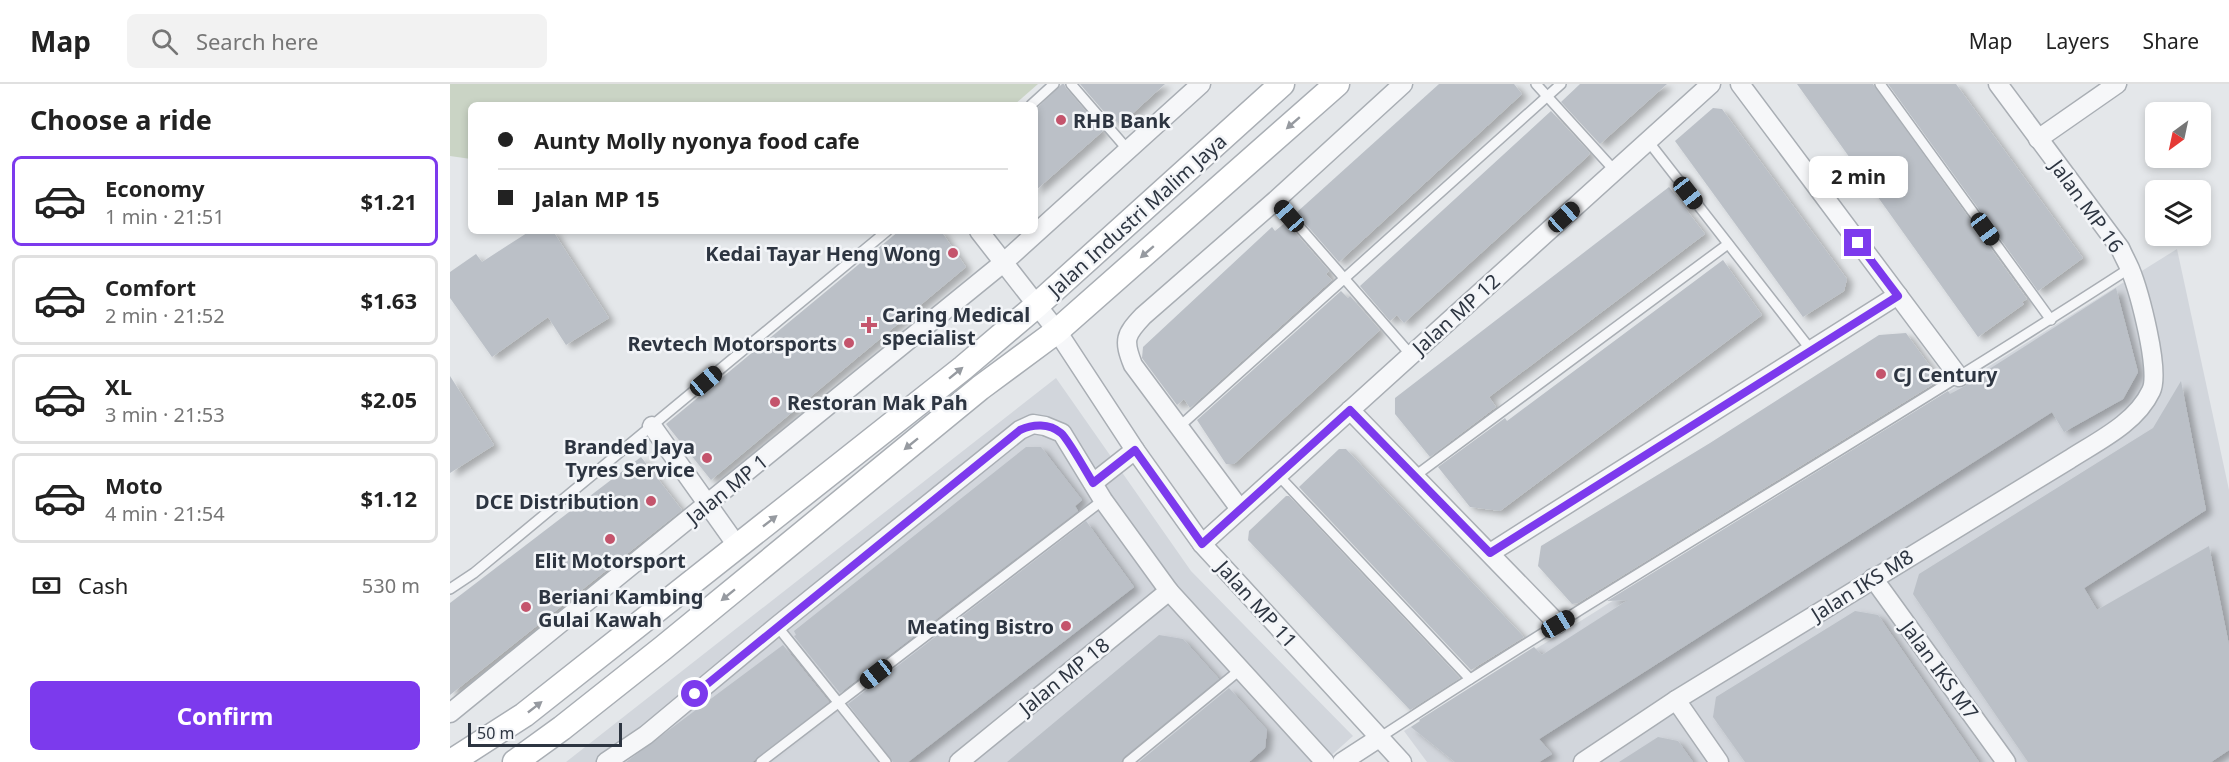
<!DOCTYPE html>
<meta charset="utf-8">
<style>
:root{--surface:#fff;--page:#f2f2f2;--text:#222;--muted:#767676;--line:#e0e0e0;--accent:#7c3aed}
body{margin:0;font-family:"Noto Sans",sans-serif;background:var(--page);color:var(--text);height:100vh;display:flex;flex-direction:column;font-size:22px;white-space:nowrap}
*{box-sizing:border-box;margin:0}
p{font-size:20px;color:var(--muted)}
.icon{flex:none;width:33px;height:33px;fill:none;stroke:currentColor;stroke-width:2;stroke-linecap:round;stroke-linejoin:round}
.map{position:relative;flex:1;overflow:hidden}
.sheet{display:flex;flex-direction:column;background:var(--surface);width:450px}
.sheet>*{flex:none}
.top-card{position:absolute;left:18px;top:18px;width:570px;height:132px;border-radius:9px;box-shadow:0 3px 9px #0003;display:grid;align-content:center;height:132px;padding:0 30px;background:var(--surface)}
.needle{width:39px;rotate:213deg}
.buttons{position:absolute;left:1695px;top:18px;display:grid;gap:12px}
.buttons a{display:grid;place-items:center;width:66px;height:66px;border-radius:9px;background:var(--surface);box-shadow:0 3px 9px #0003;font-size:30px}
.scale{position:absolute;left:18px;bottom:15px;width:154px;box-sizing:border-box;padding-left:6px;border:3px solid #2d3541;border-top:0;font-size:16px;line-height:21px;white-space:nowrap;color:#2d3541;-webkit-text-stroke:4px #f3f5f8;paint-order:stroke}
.end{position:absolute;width:27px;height:27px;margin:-14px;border:8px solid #7c3aed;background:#fff;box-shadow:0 0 0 3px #fff}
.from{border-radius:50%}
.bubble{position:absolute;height:42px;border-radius:9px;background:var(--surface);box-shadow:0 3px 9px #0003;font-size:20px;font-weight:700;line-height:42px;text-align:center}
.car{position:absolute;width:18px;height:36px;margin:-18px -9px;border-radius:8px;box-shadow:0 0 4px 2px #0007;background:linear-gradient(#222 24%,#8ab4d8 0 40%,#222 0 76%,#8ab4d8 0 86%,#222 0)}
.top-card b{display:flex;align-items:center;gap:21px;height:57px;font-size:22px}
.top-card b+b{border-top:2px solid var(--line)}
.top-card i{width:15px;height:15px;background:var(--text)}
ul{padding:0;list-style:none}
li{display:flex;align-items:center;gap:18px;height:90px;margin:0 12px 9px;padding:0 18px;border:3px solid var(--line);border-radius:9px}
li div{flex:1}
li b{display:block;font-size:22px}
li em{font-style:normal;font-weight:700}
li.active{border-color:var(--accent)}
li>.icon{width:54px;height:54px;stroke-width:1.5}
h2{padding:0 30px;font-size:27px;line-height:72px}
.pay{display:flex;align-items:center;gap:15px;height:66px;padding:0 30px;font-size:22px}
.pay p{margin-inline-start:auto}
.button{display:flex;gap:12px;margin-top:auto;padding:12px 30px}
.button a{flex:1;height:69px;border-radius:9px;background:var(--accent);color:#fff;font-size:24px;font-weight:700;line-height:69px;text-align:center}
header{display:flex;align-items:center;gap:36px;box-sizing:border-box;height:84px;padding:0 30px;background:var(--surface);border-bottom:2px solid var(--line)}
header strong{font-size:28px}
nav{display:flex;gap:33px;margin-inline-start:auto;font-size:21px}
.search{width:420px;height:54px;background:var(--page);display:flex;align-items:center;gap:15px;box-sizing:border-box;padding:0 21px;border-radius:9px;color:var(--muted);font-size:22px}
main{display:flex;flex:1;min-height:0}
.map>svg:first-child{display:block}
.built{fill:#d2d6dc}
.green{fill:#cad4c5}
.building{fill:#bbc0c7;filter:url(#shadow)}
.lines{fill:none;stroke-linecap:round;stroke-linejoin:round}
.service-casing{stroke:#a9aeb4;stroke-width:12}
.minor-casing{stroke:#a9aeb4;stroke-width:21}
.secondary-casing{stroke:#a9aeb4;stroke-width:27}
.service{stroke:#f6f7f9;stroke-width:9}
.minor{stroke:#f6f7f9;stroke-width:18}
.secondary{stroke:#fff;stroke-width:24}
.oneway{fill:#969aa0}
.route{stroke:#7c3aed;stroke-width:8}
.poi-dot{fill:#c4546c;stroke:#f3f5f8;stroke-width:2}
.labels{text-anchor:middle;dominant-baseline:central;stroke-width:5;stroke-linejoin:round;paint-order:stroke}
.poi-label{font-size:20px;font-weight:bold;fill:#2d3541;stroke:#f3f5f8;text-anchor:start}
.street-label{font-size:20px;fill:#2d3541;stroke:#f3f5f8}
</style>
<header>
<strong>Map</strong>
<div class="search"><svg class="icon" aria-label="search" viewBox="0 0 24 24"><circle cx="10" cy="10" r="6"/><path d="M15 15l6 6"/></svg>Search here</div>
<nav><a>Map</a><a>Layers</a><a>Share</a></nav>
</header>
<main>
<section class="sheet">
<h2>Choose a ride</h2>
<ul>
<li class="active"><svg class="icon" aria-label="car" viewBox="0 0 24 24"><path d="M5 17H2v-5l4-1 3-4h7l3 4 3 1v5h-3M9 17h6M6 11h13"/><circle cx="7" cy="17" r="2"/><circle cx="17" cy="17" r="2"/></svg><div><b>Economy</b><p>1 min · 21:51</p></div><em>$1.21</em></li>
<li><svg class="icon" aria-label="car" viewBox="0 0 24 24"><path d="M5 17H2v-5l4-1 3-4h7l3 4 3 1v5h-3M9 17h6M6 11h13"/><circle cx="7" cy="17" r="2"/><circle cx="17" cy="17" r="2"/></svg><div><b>Comfort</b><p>2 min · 21:52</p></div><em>$1.63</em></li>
<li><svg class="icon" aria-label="car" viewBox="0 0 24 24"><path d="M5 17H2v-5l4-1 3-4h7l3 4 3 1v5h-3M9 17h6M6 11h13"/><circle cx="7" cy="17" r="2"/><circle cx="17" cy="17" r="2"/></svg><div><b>XL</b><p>3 min · 21:53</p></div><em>$2.05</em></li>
<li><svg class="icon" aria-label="car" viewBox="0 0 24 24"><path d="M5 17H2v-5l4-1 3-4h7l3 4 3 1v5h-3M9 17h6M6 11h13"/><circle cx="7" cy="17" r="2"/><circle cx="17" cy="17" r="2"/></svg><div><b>Moto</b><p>4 min · 21:54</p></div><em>$1.12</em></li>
</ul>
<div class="pay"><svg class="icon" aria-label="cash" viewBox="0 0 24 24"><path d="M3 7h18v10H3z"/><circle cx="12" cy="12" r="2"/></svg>Cash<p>530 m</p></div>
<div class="button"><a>Confirm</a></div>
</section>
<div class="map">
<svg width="1779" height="678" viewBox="0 0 1779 678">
<defs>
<filter id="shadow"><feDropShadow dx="6" dy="4" stdDeviation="3" flood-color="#0004"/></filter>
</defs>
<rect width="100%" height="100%" fill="#e4e7ea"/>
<g class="built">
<polygon points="1727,165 1779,406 1779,678 977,678 954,647"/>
<polygon points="606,294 741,487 903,652 874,678 116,678"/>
</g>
<polygon class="green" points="0,0 588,0 564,21 21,21 21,75 0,72"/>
<g class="building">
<polygon points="612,0 614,0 616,4 653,47 585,107 585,26"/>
<polygon points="630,0 715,0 670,41 665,36 663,38"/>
<polygon points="989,0 1064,0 1072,10 889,178 846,129"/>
<polygon points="1130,0 1217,0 1150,60 1111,18"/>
<polygon points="1347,0 1423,0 1577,215 1572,218 1574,220 1528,253"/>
<polygon points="1438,0 1506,0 1633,174 1588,207"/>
<polygon points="1263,24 1272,25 1397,195 1394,207 1353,233 1225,57"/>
<polygon points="1101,27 1140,69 1137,73 954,239 947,231 940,237 910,202"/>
<polygon points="1219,103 1255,150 1039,313 1046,323 980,373 945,330 945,314"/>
<polygon points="836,138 879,187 876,190 882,196 740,324 734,315 727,321 692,274 693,263 822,143 825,147"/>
<polygon points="80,147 103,147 159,234 116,261 98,233 42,273 0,214 0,188 26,170 32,178"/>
<polygon points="449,147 491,147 516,183 261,396 216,340"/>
<polygon points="1273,176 1312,231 1050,427 1020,423 988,383 1055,334 1057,337"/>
<polygon points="1666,204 1688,288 1673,315 1614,348 1602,328 1089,655 1102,670 1089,678 1005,678 961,643 970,637 969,636 1084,563 1092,571 1178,516 1157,517 1498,307 1500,310 1515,302 1519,298"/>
<polygon points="891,207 898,214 900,212 930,246 784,380 776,380 747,336"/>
<polygon points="1456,249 1490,296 1128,519 1122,520 1088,482 1091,462 1260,359 1429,251"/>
<polygon points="0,292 44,361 0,389"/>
<polygon points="1731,297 1756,426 1634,504 1647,526 1759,462 1779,561 1779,666 1761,678 1578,678 1463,510 1469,490 1703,344"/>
<polygon points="576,363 591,363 632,416 625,422 628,427 390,609 344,552 346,551 344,547"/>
<polygon points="889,365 896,365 1074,553 1021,586 849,403"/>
<polygon points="191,373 232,426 0,611 0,519"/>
<polygon points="836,412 839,412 1010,594 960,626 798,456 799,447"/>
<polygon points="636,437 684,503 458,678 443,678 398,620"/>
<polygon points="1405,527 1428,531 1529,678 1295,678 1263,633 1266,613"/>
<polygon points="709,551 733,555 769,595 674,673 671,678 557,678"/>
<polygon points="333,561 379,618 305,676 302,678 176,678"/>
<polygon points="779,604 817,646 815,664 799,678 689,678"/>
<polygon points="1208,653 1228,657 1243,678 1169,678"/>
</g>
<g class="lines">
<defs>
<g id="service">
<polyline points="621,0 678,66"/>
<polyline points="1086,0 1165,87"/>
<polyline points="1430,0 1601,236"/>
<polyline points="581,21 604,0"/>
<polyline points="1198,57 1361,266"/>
<polyline points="826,116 961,271"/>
<polyline points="730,342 1111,0"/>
<polyline points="828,391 1020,595"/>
<polyline points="965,392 1278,160"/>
<polyline points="0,505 24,489 437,147"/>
<polyline points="327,542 436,678"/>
<path d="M929,654C1176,492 1432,345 1680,184"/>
<polyline points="311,678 653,416"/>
<polyline points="678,678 791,585"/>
</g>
<g id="minor">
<polyline points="1290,0 1509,293"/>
<polyline points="1588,55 1667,0"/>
<polyline points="529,147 607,247 685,366 752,460 952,678"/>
<polyline points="900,326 1108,540"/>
<polyline points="202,342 288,463"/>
<polyline points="643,399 685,366"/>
<path d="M790,425L683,281C673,256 675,251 693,232L826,116L953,0"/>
<polyline points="752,460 1261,0"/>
<polyline points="1040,469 1448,211"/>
<polyline points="1423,494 1556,678"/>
<polyline points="1226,616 1269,678"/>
<polyline points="0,629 553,179 751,0"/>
<polyline points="156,678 196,651 327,542 570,346 583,340 595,342 612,349 653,416 719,507 875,678"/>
<polyline points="509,678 719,507"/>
<polyline points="892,678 929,654"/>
<path d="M1133,678L1226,616L1620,375C1648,357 1686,339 1701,307C1711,288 1689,207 1680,185C1677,178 1673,171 1670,164L1548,0"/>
</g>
<g id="secondary">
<polyline points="1,678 74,631 513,284 586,222 832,0"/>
<polyline points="65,678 112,644 213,564 530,304 607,247 887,0"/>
</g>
</defs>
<use href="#service" class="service-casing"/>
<use href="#minor" class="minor-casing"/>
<use href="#secondary" class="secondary-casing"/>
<use href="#service" class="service"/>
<use href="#minor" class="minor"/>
<use href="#secondary" class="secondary"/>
</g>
<defs><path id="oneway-solid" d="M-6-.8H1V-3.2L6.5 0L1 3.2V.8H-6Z" transform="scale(1.5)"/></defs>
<g class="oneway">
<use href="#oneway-solid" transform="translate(843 39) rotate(139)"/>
<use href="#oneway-solid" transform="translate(697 168) rotate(139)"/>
<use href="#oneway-solid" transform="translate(506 289) rotate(-39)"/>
<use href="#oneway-solid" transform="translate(461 360) rotate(141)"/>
<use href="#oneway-solid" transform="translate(320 437) rotate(-38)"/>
<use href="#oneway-solid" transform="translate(278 511) rotate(141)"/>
<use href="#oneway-solid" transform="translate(85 623) rotate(-38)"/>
</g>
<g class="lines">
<path class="route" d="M245,610L570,346C583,340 599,339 611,349C618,355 637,389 643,399L685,366L752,460L900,326L1040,469L1448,212L1408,159"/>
</g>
<g class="poi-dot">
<circle cx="611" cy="36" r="6"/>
<circle cx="503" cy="169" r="6"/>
<path d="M416 232h6v6h6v6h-6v6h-6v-6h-6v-6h6z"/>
<circle cx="399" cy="259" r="6"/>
<circle cx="1431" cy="290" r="6"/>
<circle cx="325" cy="318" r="6"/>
<circle cx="257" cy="374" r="6"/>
<circle cx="201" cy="417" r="6"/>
<circle cx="160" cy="455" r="6"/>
<circle cx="76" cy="523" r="6"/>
<circle cx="616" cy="542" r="6"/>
</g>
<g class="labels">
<g class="poi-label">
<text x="623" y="36">RHB Bank</text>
<text x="491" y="169" text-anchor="end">Kedai Tayar Heng Wong</text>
<text x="432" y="230">Caring Medical<tspan x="432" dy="23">specialist</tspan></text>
<text x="387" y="259" text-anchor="end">Revtech Motorsports</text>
<text x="1443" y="290">CJ Century</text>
<text x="337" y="318">Restoran Mak Pah</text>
<text x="245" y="362" text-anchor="end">Branded Jaya<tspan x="245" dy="23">Tyres Service</tspan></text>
<text x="189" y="417" text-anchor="end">DCE Distribution</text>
<text x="160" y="476" text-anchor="middle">Elit Motorsport</text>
<text x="88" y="512">Beriani Kambing<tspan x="88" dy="23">Gulai Kawah</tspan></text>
<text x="604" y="542" text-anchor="end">Meating Bistro</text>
</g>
<g class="street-label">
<text transform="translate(1637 122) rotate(54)">Jalan MP 16</text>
<text transform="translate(687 131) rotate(-42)">Jalan Industri Malim Jaya</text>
<text transform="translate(1006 230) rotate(-42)">Jalan MP 12</text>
<text transform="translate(277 405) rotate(-39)">Jalan MP 1</text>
<text transform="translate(1412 501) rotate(-32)">Jalan IKS M8</text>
<text transform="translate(807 520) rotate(48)">Jalan MP 11</text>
<text transform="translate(1490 586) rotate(54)">Jalan IKS M7</text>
<text transform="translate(614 592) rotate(-39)">Jalan MP 18</text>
</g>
</g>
</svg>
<div class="buttons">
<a><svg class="needle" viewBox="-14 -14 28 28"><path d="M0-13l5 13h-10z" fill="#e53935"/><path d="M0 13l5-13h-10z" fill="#767676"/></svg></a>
<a><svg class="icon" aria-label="layers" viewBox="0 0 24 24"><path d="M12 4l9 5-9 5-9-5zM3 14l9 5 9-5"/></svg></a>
</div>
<div class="scale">50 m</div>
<i class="end from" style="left:245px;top:610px"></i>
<i class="end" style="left:1408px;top:159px"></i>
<div class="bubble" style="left:1359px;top:72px;width:99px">2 min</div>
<i class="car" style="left:1238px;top:109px;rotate:142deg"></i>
<i class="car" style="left:839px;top:132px;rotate:319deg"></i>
<i class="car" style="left:1114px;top:133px;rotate:48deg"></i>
<i class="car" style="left:1535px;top:145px;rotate:144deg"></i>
<i class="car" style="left:256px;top:297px;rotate:50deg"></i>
<i class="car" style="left:1108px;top:540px;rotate:59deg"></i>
<i class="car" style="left:426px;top:590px;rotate:232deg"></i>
<div class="top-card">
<b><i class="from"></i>Aunty Molly nyonya food cafe</b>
<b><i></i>Jalan MP 15</b>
</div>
</div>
</main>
